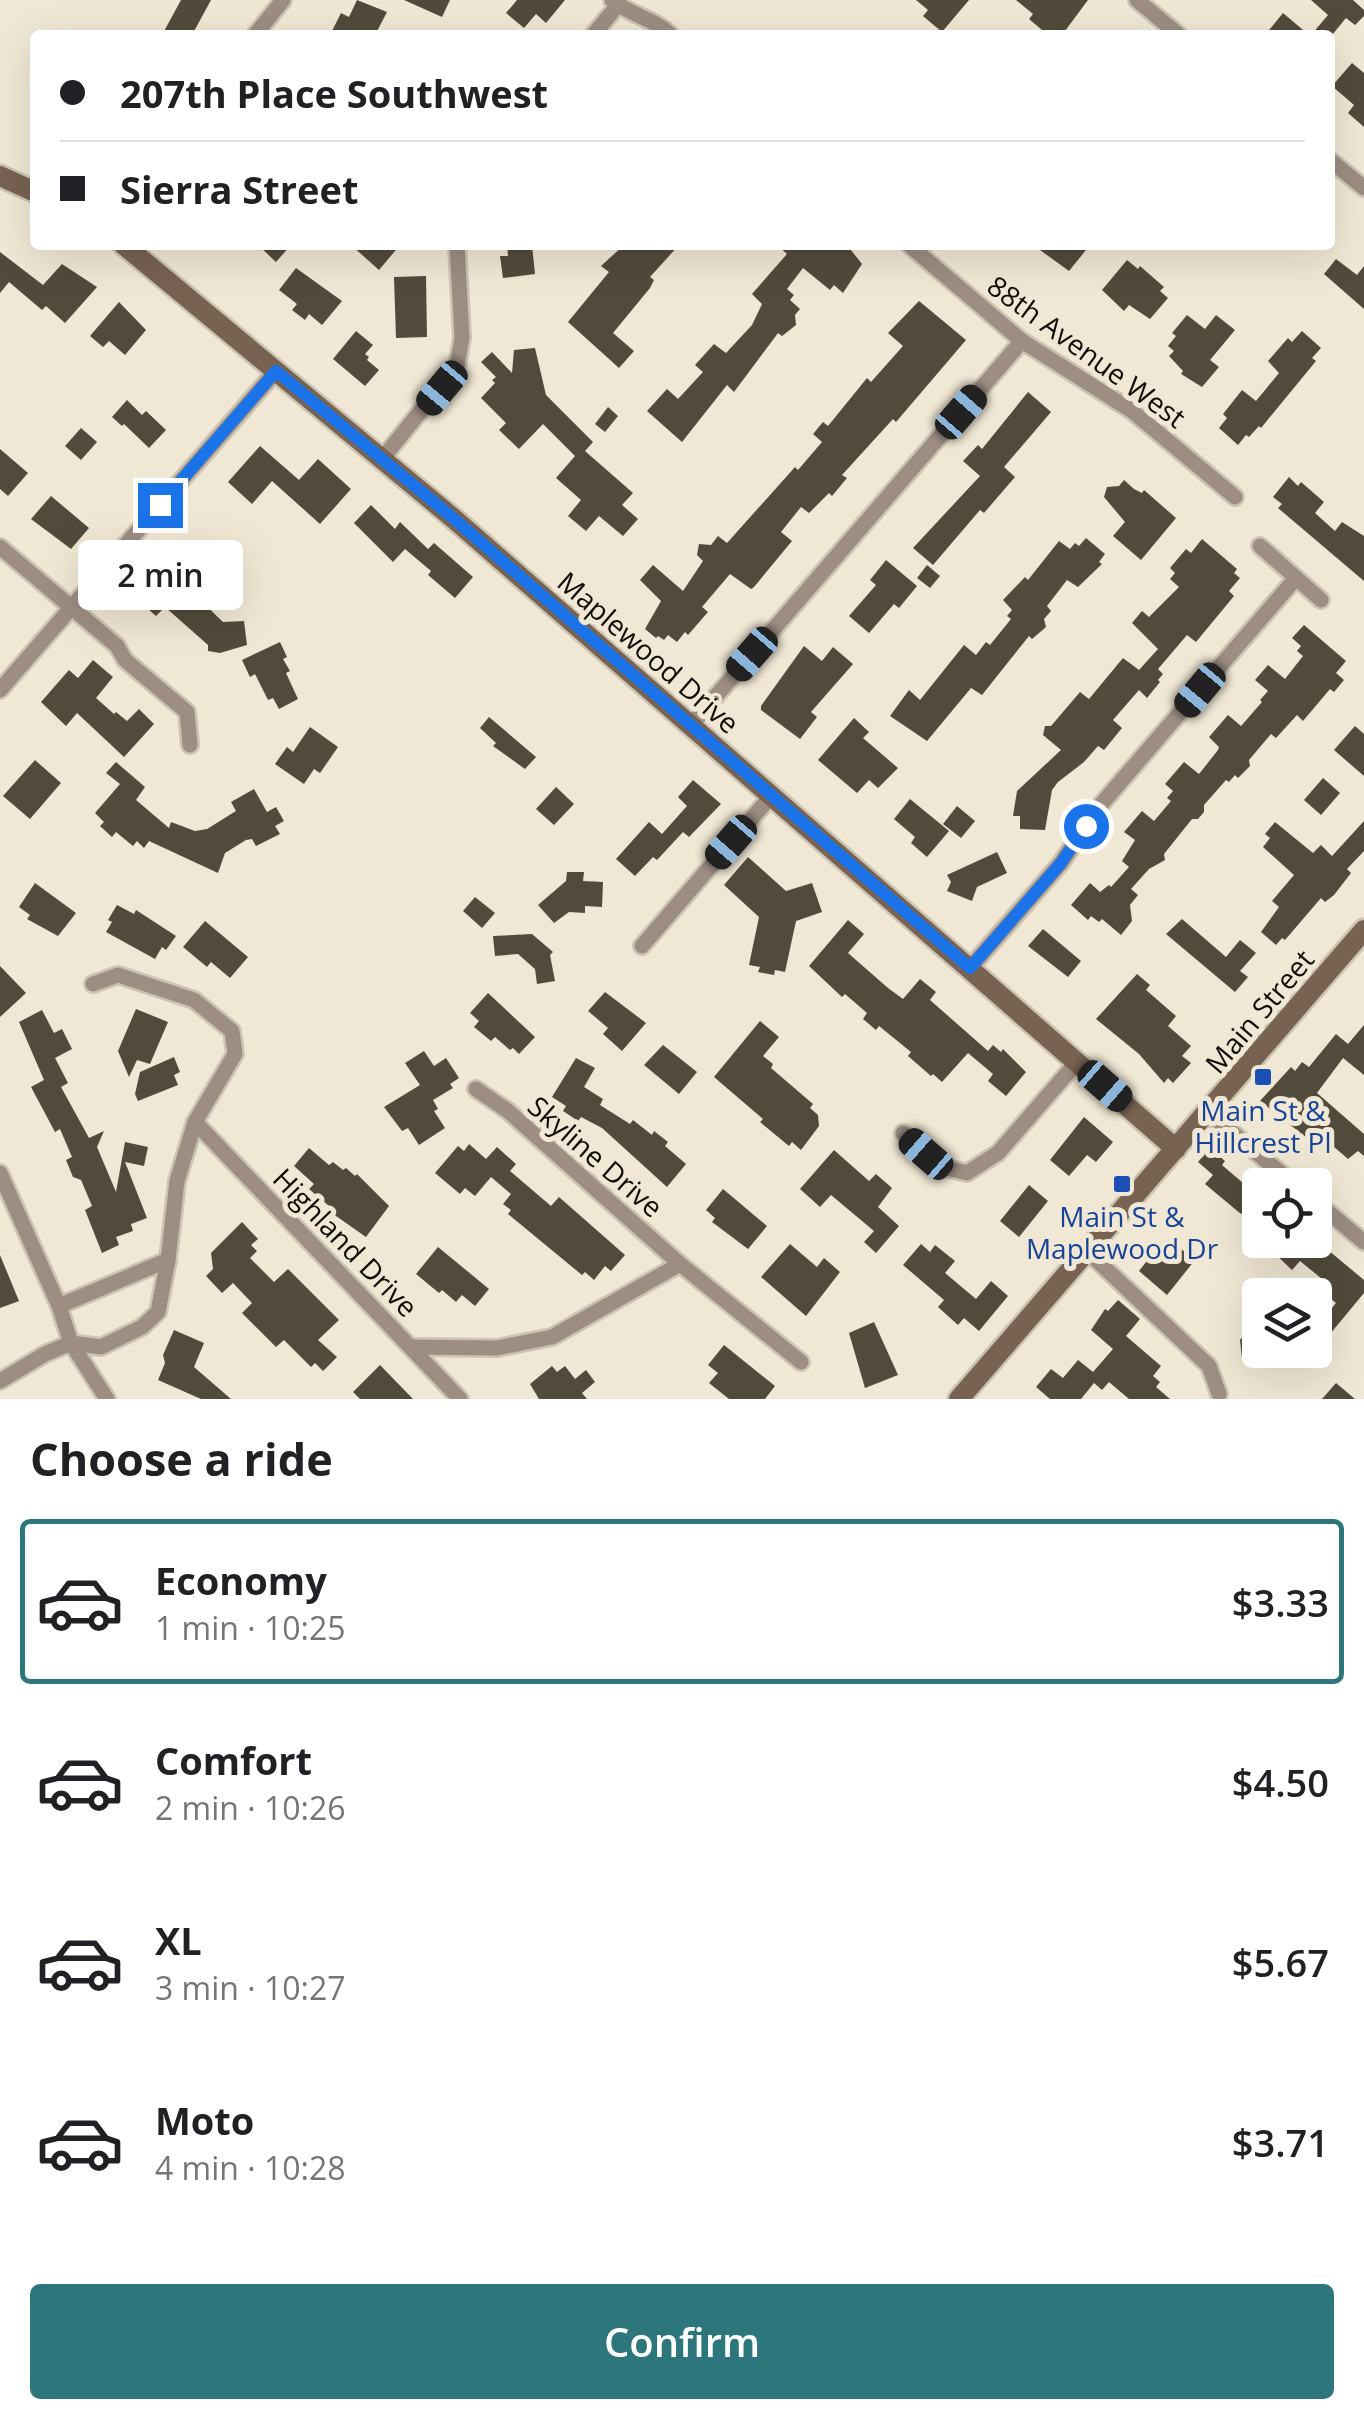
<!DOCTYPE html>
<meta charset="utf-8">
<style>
:root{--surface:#fff;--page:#f2f2f2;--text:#202124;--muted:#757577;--line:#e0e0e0;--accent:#2d767b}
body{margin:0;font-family:"Open Sans",sans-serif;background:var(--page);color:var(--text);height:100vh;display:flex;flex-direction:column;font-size:38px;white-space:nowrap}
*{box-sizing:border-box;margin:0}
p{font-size:32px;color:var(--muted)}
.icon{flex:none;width:55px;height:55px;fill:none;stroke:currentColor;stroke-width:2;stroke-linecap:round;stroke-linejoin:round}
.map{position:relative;height:1399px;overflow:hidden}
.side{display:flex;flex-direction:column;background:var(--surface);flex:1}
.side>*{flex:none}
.banner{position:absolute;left:30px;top:30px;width:1305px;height:220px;border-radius:10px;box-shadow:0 10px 40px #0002;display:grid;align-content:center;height:220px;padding:0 30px;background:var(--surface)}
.tools{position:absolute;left:1242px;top:1168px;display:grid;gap:20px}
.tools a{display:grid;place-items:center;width:90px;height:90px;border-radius:10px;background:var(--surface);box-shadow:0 10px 40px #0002;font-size:50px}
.end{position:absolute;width:45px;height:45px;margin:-22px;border:12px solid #1a73e8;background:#fff;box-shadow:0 0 0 5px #fff}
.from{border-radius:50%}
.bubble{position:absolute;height:70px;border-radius:10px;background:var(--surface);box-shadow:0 10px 40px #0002;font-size:32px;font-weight:600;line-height:70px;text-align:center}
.car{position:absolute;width:30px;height:60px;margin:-30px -15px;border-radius:12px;box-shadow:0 0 8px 2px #0007;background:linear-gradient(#222 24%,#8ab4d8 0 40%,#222 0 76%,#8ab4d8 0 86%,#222 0)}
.banner b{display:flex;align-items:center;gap:35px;height:95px;font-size:38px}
.banner b+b{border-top:2px solid var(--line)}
.banner i{width:25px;height:25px;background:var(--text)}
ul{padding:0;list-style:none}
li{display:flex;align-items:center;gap:30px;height:165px;margin:0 20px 15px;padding:0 10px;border:5px solid transparent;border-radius:10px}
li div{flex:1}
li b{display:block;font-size:38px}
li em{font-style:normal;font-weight:600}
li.selected{border-color:var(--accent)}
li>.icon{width:90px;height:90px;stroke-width:1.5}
h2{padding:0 30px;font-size:45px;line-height:120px}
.action{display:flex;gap:20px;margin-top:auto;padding:20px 30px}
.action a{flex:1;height:115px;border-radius:10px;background:var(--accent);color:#fff;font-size:40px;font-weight:600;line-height:115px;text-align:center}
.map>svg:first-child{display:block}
.building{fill:#524b3b}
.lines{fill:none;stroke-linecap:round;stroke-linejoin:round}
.street-casing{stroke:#ccc4b3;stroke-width:20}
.secondary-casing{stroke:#ccc4b3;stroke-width:25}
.street{stroke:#9d8d82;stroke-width:15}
.secondary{stroke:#786252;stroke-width:20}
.route{stroke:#1a73e8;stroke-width:12}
.transit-dot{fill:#1a4fb4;stroke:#f0e7d4;stroke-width:4}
.labels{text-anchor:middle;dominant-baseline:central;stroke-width:10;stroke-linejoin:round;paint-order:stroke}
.street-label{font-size:28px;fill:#100d07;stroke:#f0e7d4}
.transit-label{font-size:28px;fill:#164399;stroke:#f0e7d4}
</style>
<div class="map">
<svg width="1364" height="1399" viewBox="0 0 1364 1399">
<rect width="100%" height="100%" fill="#f0e7d4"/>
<g class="building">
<polygon points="181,0 211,0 192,35 162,35"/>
<polygon points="357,0 387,12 375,35 330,35 341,13 349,17"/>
<polygon points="404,0 450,0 442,17"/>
<polygon points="517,0 565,0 546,23 536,14 524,28 506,13"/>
<polygon points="916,0 969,0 942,32 923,16 928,10"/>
<polygon points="1016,0 1088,0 1062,35 1048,35 1029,19 1033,14"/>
<polygon points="1311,0 1353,0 1364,10 1364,16 1355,25 1346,18 1332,35 1311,35 1328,15"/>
<polygon points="1283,13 1309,35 1265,35"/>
<polygon points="1352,63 1364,73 1364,127 1348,113 1354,105 1332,86"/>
<polygon points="258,245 291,245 276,262"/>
<polygon points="351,245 400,245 379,270"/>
<polygon points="507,245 532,245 535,274 503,278 500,256 508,256"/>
<polygon points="624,245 679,245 650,277 654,280 650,288 613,333 634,351 619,368 568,322 609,272 601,266"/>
<polygon points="777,245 847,245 862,264 843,293 834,285 830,290 803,268 787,289 794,295 790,300 800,309 795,315 796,325 782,336 778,333 734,392 727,385 682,442 647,411 667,389 678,399 703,372 695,365 714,344 726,353 752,325 762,304 752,294 787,254"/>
<polygon points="1033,245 1090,245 1069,271"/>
<polygon points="0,252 43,285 62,264 97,287 65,323 46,306 42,310 9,282 0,293"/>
<polygon points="1336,259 1357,275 1364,266 1364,309 1324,274"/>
<polygon points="1127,260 1138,269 1140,266 1164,287 1160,291 1168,298 1150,319 1129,305 1124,311 1102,290"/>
<polygon points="296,268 342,301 322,325 309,314 305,320 292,310 297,304 279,290"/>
<polygon points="426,276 427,337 396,338 394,277"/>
<polygon points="919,301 966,340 896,422 893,419 842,475 847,478 832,496 829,493 809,513 801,507 781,532 792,541 754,587 751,589 730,574 702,607 708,612 688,635 685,632 677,642 668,635 664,640 658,636 656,638 645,629 661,601 640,580 653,565 683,591 703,561 697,555 699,544 711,545 718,536 727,543 795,467 798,470 822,442 813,434 823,422 828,426 867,378 871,382 903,346 888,333"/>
<polygon points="119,302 146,330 125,355 109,341 103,347 90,336"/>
<polygon points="1187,315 1205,329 1216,315 1235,330 1210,360 1219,367 1202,387 1181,374 1183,371 1169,356 1174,351 1168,346 1176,336 1172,333"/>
<polygon points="356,331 373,345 365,354 369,357 367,360 379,370 365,386 333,359"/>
<polygon points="1302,331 1321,348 1312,358 1316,361 1261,428 1259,426 1249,437 1246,435 1238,445 1219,428 1227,418 1223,414 1242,390 1256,401 1279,373 1268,361 1288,338 1292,342"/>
<polygon points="535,348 546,395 593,442 585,451 633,493 622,505 638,519 623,536 599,516 586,531 568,516 581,500 556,478 575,456 543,424 519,449 499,430 506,423 481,398 495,383 492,380 496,377 481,362 492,352 512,373 514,350"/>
<polygon points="1028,392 1051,412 1004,467 1015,477 984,513 980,510 933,565 913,548 980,476 963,461 978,445 982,449"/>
<polygon points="127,400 142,415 146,411 166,430 149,448 124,424 122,426 112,417"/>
<polygon points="608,407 618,416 605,432 595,424"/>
<polygon points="81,428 97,442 81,460 65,446"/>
<polygon points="260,446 299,480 318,459 351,489 320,524 272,481 252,504 228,482"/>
<polygon points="0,449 28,473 8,496 0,489"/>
<polygon points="1289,477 1298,486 1301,482 1324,502 1315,513 1335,531 1342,522 1364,536 1364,581 1278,508 1282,504 1273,497"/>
<polygon points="1124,480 1134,489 1142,493 1144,490 1176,518 1141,560 1113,536 1125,522 1104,497 1107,487 1119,486"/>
<polygon points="51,496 89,528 71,549 31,519"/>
<polygon points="371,505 395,529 400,522 428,549 434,543 473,577 455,598 428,575 431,571 405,549 393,562 354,523"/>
<polygon points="1086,538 1105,554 1099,562 1102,564 1078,587 1067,580 1047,606 1051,611 1044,619 1046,627 1032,639 1029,636 982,695 971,688 927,741 890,716 909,690 920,700 964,645 976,655 986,642 990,645 1011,619 1007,616 1012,610 1003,600 1025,577 1028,580 1059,541 1070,549 1075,543 1079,546"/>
<polygon points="1202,539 1237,569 1234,573 1240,578 1229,591 1234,596 1196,642 1187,635 1158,669 1163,674 1158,680 1160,682 1147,698 1139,690 1113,720 1122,728 1104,750 1098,746 1084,762 1058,782 1052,790 1045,830 1020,829 1020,816 1013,816 1017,791 1061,750 1043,735 1045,726 1051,726 1080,692 1089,699 1123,658 1139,670 1158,649 1132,623 1142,611 1149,617 1179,587 1170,579 1175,573 1170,568 1186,549 1191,553"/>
<polygon points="886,560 917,586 899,608 894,604 869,633 849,616 876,585 870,580"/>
<polygon points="927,565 940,576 930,588 917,578"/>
<polygon points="166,567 223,622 244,621 247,645 220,653 208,651 208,645 165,607 156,616 131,594 144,578 150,584"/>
<polygon points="1304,625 1346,661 1336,673 1344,680 1334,692 1330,689 1303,721 1297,715 1276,738 1271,734 1249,760 1250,766 1238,778 1235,775 1229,782 1226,780 1204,805 1204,812 1198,819 1192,819 1164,854 1165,860 1149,869 1131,889 1138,895 1130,905 1132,921 1121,935 1102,919 1099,922 1091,916 1088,920 1071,905 1090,883 1100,892 1109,885 1111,887 1129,867 1122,861 1135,840 1124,832 1142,811 1154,821 1171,801 1167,798 1173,791 1165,784 1184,762 1199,774 1218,750 1219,747 1209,737 1228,715 1241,726 1262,702 1260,700 1268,691 1255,680 1268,665 1285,679 1303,656 1297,651 1301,646 1292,638"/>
<polygon points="280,642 287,657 283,659 290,671 286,673 298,699 279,709 273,698 268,700 255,674 250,677 242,660"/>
<polygon points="804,646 822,661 833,647 853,664 811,712 817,717 800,739 761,710 761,706"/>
<polygon points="93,660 113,677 96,698 114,714 116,712 127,721 139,709 154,724 124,757 77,713 66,726 41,702 69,670 78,678"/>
<polygon points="489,717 536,757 525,769 493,746 496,743 480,728"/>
<polygon points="854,718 869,732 863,738 898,768 878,788 869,780 857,793 818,760"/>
<polygon points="1355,726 1364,734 1364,776 1334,750"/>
<polygon points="310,727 338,747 320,773 314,769 304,784 275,764 287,747 293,752"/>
<polygon points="35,760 61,783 30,819 3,796"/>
<polygon points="116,762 145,787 136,800 169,828 171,822 195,831 207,829 236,811 231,802 254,789 267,812 276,807 284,821 275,826 280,834 256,846 252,839 246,840 225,853 218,873 149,841 144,848 137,841 133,846 116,832 112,837 100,826 104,822 95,813 120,784 106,773"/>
<polygon points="1323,778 1340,793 1321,815 1304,800"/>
<polygon points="693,780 721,804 689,837 683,832 657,860 653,857 635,876 616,859 649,822 662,834 687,806 678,797"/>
<polygon points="556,787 574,804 554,825 536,809"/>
<polygon points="910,799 949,831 927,857 911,843 915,837 894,819"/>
<polygon points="957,806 975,821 961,838 943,824"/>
<polygon points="1364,821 1364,851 1347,869 1351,873 1334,895 1325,902 1321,898 1285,940 1282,938 1276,945 1261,932 1279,907 1272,901 1294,875 1263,847 1270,838 1265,834 1275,822 1313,853 1321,845 1332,856"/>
<polygon points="997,852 1007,873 977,887 972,901 947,891 951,882 947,875"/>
<polygon points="748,857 786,891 812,883 822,912 796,921 785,972 775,970 774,975 758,972 760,967 749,965 759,917 724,885"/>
<polygon points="567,872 584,872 583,881 603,882 602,907 585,906 585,913 569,912 554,923 538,905 566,881"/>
<polygon points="35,883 76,913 58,936 27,919 30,915 19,907"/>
<polygon points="475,897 495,913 482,928 463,911"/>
<polygon points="117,905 134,914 136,910 176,936 166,950 162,947 155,959 106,932 112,922 108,920"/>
<polygon points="1182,919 1226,957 1240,940 1256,953 1240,971 1248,977 1235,992 1166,934"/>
<polygon points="848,920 864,934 848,953 888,988 903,999 920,979 936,992 930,1000 988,1051 993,1045 1001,1052 1003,1049 1026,1072 1006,1096 988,1081 993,1074 968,1053 942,1082 933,1074 931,1076 908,1056 911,1052 879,1026 876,1030 863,1019 867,1013 845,994 842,997 809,966"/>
<polygon points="205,921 248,957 230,978 211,962 207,967 183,947"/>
<polygon points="1043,929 1081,961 1068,977 1028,946"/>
<polygon points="532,934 553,952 550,955 555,981 537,984 535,969 518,954 495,956 493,936"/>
<polygon points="0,966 26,993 0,1017"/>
<polygon points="1137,974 1150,985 1146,990 1176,1016 1168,1026 1191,1046 1182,1056 1191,1063 1173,1083 1168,1078 1164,1083 1139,1054 1096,1019"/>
<polygon points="605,992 646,1023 622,1051 603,1034 608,1028 588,1011"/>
<polygon points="488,993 535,1037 519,1054 513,1048 510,1050 495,1037 491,1041 474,1027 479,1021 470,1013"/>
<polygon points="136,1009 168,1022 150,1064 137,1060 129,1077 118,1051"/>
<polygon points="42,1010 54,1033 62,1029 72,1049 55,1058 68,1083 61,1087 89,1138 104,1131 97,1147 116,1192 125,1142 148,1147 144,1166 125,1162 147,1218 131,1224 133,1231 116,1237 119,1245 102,1253 85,1210 92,1206 81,1180 73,1177 66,1160 72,1157 60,1129 55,1132 31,1087 44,1080 19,1022"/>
<polygon points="760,1021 779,1037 763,1056 773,1064 771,1068 813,1104 810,1108 818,1115 819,1126 801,1150 792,1142 789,1146 760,1122 763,1119 714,1077"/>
<polygon points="1364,1025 1364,1075 1343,1058 1317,1093 1364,1134 1364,1156 1358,1151 1348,1159 1319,1134 1312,1142 1260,1101 1291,1067 1295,1071 1302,1062 1309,1067 1336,1034 1348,1044"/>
<polygon points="663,1045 697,1072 679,1094 644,1065"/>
<polygon points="424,1051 434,1066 446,1058 459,1078 450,1084 453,1088 433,1100 438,1109 434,1111 445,1128 419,1145 408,1128 402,1131 384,1107 420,1085 405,1063"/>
<polygon points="174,1057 180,1072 174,1075 178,1085 138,1101 135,1094 140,1072"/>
<polygon points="576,1058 595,1068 584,1087 603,1099 600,1105 630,1124 633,1120 652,1135 654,1131 668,1142 665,1146 686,1164 667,1187 602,1128 581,1117 578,1121 563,1111 566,1106 552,1097"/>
<polygon points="1084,1117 1113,1142 1096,1162 1087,1155 1069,1176 1050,1160"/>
<polygon points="469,1144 486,1159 497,1147 516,1164 510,1171 551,1206 559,1197 625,1255 611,1271 605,1266 594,1280 585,1272 582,1275 508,1214 511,1210 503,1204 511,1194 491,1177 475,1196 465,1188 460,1194 435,1173 458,1146 464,1151"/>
<polygon points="309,1148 329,1165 333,1162 343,1170 346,1168 355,1176 357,1174 389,1206 366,1237 326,1209 329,1206 309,1189 314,1184 294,1166"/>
<polygon points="1210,1148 1225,1161 1222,1165 1257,1195 1241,1214 1205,1184 1213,1175 1198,1162"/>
<polygon points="834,1150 869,1181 876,1174 892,1188 878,1207 899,1226 876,1253 864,1242 874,1231 831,1195 820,1207 800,1189"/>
<polygon points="1029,1185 1048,1201 1019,1237 1000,1221"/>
<polygon points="723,1189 767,1226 748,1249 712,1222 715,1218 706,1210"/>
<polygon points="242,1222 258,1239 251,1245 257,1251 250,1258 274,1282 288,1269 339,1320 318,1340 337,1357 323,1371 315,1363 311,1367 284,1340 276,1347 242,1313 252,1303 233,1283 222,1293 206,1276 213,1269 211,1253"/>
<polygon points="1279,1240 1316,1240 1364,1280 1364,1293 1330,1334 1318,1325 1336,1303 1316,1286 1322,1279 1300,1261 1292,1270 1271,1250"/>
<polygon points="790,1244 817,1267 824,1258 840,1272 806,1316 761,1277"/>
<polygon points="921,1244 930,1252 935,1245 955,1261 945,1273 976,1299 991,1281 1008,1296 979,1331 964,1318 958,1325 938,1307 944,1300 903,1265"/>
<polygon points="1176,1245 1195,1260 1167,1295 1139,1271 1150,1257 1159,1263 1164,1260"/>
<polygon points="438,1247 489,1289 475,1306 462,1295 456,1302 442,1290 439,1293 416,1274"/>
<polygon points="0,1255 19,1301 0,1308"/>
<polygon points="1118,1300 1140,1319 1126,1336 1161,1366 1153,1376 1160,1382 1156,1387 1170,1399 1129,1399 1109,1382 1102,1390 1094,1383 1081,1399 1050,1399 1036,1387 1051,1369 1063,1378 1078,1360 1093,1372 1113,1349 1091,1330 1105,1309 1108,1311"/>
<polygon points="1260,1316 1260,1357 1242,1358 1240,1340"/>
<polygon points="874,1322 898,1375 865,1388 849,1333"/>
<polygon points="174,1330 204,1343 194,1367 231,1399 201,1399 158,1380 165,1363 163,1355"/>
<polygon points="724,1345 775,1386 765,1399 729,1399 709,1383 718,1373 708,1365"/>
<polygon points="380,1365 413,1399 360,1399 353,1392"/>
<polygon points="552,1366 557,1372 565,1366 575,1379 586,1370 595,1382 582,1393 587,1399 539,1399 530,1384"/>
<polygon points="1336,1383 1355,1399 1322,1399"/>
</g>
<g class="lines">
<defs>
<g id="street">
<path d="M612,0C630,15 655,19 671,35"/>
<polyline points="1137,0 1179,35"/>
<polyline points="255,35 283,0"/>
<polyline points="593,35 618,5"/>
<polyline points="1330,160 1364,188"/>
<polyline points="909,245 1022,341 1132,411 1235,497"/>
<polyline points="382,459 457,366 462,338 457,245"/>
<polyline points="1260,546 1321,600"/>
<polyline points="0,547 117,646 125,660 187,712 190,745"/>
<polyline points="0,690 276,371"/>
<polyline points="691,725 1022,341"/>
<polyline points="642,946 772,795"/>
<polyline points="970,968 1061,863 1098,808 1296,578"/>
<polyline points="476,1089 508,1111 680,1264 801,1362"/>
<polyline points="1208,1112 1295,1185"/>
<polyline points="195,1122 460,1399"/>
<polyline points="903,1133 947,1168 967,1173 998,1153 1077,1062"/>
<polyline points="0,1173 59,1306 71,1343 107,1399"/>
<polyline points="1315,1201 1364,1242"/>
<polyline points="1088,1252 1209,1366 1219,1394"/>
<polyline points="59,1306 168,1260"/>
<polyline points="71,1343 101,1347 142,1327 158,1312 168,1260 177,1181 195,1122 235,1054 232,1031 194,1000 118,975 93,984"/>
<polyline points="412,1347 497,1348 552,1337 680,1264"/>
<polyline points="0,1381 45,1354 71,1343"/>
</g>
<g id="secondary">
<polyline points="0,176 35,192"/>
<polyline points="124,245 453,518 1176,1149"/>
<polyline points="959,1399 1364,930"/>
</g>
</defs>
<use href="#street" class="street-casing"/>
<use href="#secondary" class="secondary-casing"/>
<use href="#street" class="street"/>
<use href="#secondary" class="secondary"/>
</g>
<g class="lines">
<polyline class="route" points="160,505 276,371 453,518 970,968 1061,863 1086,826"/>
</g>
<g class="transit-dot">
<rect x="1253" y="1067" width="20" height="20" rx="5"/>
<rect x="1112" y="1174" width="20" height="20" rx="5"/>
</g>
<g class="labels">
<g class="street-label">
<text transform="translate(1087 351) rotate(36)">88th Avenue West</text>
<text transform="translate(649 652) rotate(41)">Maplewood Drive</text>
<text transform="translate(1259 1011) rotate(-50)">Main Street</text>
<text transform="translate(596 1156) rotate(41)">Skyline Drive</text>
<text transform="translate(346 1242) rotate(46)">Highland Drive</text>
</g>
<g class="transit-label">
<text x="1263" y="1110">Main St &amp;<tspan x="1263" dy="32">Hillcrest Pl</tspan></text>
<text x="1122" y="1216">Main St &amp;<tspan x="1122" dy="32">Maplewood Dr</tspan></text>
</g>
</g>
</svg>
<div class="tools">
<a><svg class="icon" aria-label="locate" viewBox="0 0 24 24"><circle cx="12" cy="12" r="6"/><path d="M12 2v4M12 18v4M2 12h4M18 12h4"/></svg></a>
<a><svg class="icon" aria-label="layers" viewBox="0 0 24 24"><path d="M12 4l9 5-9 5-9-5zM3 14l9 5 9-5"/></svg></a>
</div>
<i class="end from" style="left:1086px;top:826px"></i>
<i class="end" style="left:160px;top:505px"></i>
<div class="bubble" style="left:78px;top:540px;width:165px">2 min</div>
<i class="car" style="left:442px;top:388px;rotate:220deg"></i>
<i class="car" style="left:961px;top:412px;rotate:41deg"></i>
<i class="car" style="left:752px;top:654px;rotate:221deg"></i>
<i class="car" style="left:1200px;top:690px;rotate:220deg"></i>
<i class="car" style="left:731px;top:842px;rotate:221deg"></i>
<i class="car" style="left:1105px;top:1086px;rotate:131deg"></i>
<i class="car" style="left:926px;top:1154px;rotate:311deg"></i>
<div class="banner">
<b><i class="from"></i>207th Place Southwest</b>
<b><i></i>Sierra Street</b>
</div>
</div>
<section class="side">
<h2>Choose a ride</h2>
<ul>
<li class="selected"><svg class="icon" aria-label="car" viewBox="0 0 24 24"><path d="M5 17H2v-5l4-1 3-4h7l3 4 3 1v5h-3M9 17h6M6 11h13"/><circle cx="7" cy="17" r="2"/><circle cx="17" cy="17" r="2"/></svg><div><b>Economy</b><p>1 min · 10:25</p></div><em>$3.33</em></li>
<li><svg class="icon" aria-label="car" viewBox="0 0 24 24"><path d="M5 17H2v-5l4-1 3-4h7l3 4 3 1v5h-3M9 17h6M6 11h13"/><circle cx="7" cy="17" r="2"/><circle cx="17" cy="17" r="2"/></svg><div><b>Comfort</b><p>2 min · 10:26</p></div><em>$4.50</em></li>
<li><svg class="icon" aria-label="car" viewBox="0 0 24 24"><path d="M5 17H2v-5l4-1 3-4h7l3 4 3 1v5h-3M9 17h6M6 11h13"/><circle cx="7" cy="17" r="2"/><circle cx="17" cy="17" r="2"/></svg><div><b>XL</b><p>3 min · 10:27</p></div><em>$5.67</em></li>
<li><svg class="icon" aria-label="car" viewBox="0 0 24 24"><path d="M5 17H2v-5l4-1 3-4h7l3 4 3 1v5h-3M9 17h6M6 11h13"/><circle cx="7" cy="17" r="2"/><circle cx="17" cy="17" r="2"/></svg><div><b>Moto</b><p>4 min · 10:28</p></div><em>$3.71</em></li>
</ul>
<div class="action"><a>Confirm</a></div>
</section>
